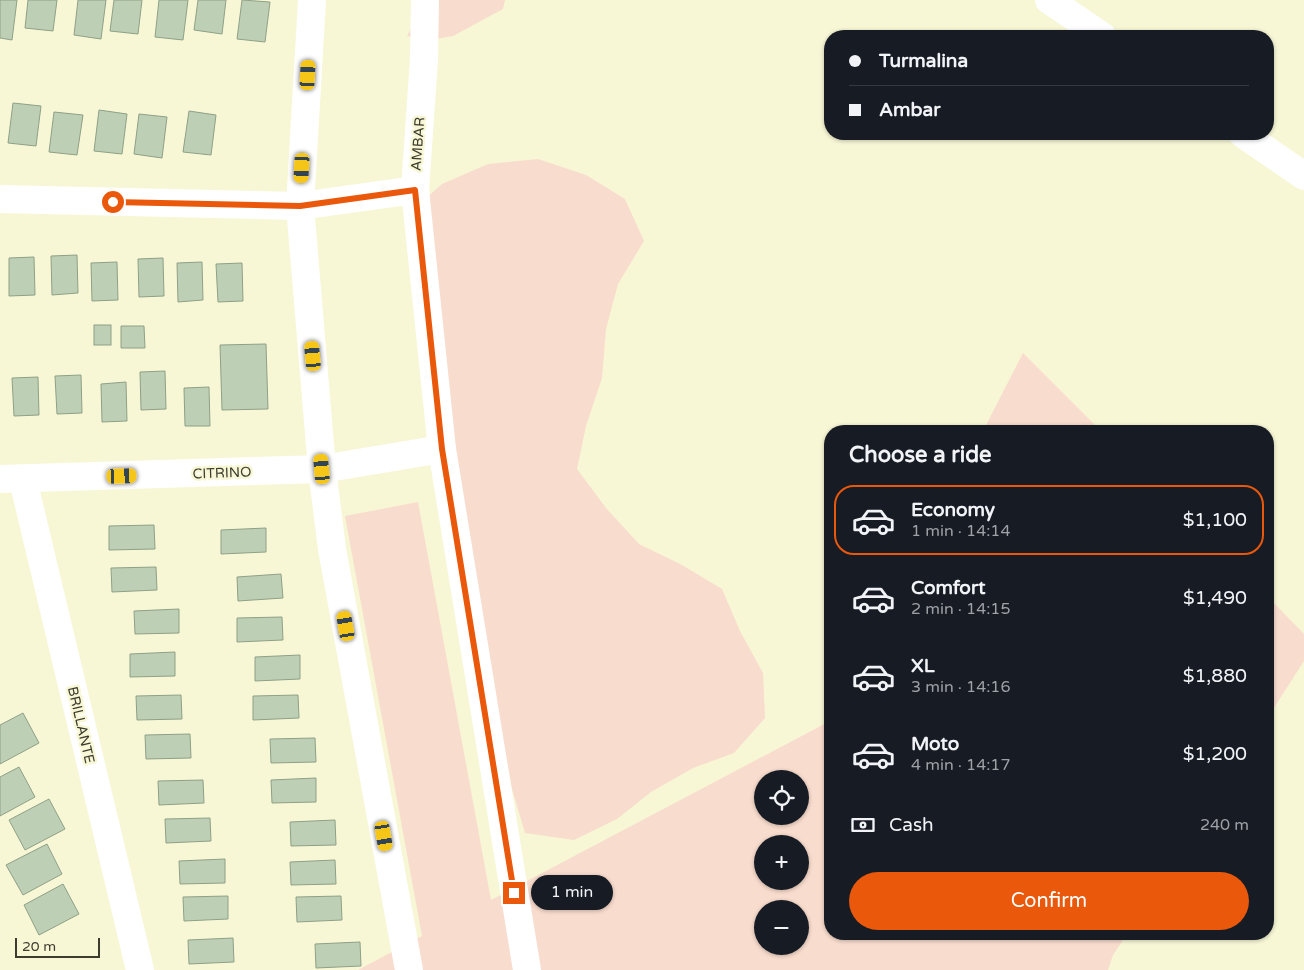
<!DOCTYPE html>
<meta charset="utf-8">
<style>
:root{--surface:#171b24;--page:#242831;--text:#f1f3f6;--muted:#9ea1a6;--line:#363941;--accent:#ea580c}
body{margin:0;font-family:"Varela Round",sans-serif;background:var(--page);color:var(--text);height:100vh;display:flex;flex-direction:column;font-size:19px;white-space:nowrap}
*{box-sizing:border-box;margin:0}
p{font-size:16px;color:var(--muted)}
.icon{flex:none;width:28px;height:28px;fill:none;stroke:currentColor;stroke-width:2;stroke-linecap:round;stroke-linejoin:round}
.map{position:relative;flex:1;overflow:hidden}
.sheet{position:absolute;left:824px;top:425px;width:450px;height:515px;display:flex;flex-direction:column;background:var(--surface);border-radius:20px;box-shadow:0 1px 4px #0004}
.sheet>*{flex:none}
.hud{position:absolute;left:824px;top:30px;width:450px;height:110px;border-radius:20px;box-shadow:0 1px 4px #0004;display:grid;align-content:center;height:110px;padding:0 25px;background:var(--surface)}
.buttons{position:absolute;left:754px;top:770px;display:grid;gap:10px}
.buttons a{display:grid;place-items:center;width:55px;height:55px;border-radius:50%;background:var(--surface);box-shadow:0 1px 4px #0004;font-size:25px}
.scale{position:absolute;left:15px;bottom:12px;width:85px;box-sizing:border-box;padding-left:5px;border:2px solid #3b3b2e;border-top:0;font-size:14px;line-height:18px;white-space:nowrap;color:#3b3b2e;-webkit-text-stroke:4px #f7f7d6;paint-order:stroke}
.end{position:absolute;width:22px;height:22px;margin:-11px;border:6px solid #ea580c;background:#fff;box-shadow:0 0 0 2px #fff}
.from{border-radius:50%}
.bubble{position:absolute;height:35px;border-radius:18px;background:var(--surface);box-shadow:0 1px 4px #0004;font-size:16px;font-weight:600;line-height:35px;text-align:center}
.car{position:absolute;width:15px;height:30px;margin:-15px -8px;border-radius:6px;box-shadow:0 0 4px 1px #0007;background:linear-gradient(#f5c518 24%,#345 0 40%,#f5c518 0 76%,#345 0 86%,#f5c518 0)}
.hud b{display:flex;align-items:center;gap:18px;height:48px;font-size:19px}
.hud b+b{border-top:1px solid var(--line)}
.hud i{width:12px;height:12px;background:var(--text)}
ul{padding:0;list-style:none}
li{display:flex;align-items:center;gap:15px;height:70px;margin:0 10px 8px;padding:0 15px;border:2px solid transparent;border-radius:20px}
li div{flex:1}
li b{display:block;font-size:19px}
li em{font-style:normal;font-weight:600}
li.on{border-color:var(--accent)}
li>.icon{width:45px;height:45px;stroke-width:1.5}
h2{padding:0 25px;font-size:22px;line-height:60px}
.pay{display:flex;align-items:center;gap:12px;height:55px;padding:0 25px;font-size:19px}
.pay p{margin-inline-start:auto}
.cta{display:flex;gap:10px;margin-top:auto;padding:10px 25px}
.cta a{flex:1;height:58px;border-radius:30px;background:var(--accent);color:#fff;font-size:20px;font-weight:600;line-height:58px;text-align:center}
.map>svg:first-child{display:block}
.green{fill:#f8dccd;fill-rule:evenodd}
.building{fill:#bdcfb4;stroke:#8fa086}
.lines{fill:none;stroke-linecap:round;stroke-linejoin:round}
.minor{stroke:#fff;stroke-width:28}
.route{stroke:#ea580c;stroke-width:6}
.labels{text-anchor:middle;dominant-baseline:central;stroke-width:5;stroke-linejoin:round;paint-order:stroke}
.street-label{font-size:14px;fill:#3b3b2e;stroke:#f7f7d6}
</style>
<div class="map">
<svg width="1304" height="970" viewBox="0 0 1304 970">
<rect width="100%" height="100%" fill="#f7f7d6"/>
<g class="green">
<polygon points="428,0 505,0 503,9 453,36 431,40 407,36"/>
<polygon points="538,159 586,175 625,199 644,241 618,284 606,329 602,378 586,426 577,469 606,508 639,544 682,565 722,589 740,631 763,673 765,718 734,753 693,768 651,792 617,819 574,840 525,833 512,789 404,218 442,184 488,164"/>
<polygon points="1023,353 1101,431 983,431"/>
<path d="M418,502L491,900L830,721V934H1127L1113,955L1108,970H358L422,936L345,516ZM762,779H800V816H762ZM762,844H800V881H762ZM762,909H800V946H762Z"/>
<polygon points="1268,597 1304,634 1304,661 1268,717"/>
</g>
<g class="building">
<polygon points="0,0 17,0 12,40 0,38"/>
<polygon points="28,0 57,0 53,31 25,28"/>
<polygon points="78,0 106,0 101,39 74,35"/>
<polygon points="114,0 142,0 138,34 110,31"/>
<polygon points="159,0 188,0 183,40 155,37"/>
<polygon points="198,0 226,0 222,34 194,30"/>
<polygon points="242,0 270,2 265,42 237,39"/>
<polygon points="13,103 41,106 36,146 8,143"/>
<polygon points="99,110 127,114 122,154 94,151"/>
<polygon points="189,111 216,115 211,155 183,152"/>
<polygon points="54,112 83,115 77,155 49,152"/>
<polygon points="139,114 167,117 162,158 134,154"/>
<polygon points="77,255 78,293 52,295 51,256"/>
<polygon points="34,257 35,295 9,296 9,258"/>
<polygon points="163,258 164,296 139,297 138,259"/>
<polygon points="117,262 118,300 92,301 91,263"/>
<polygon points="202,262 203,300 178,302 177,263"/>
<polygon points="242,263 243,301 218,302 216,264"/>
<rect x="94" y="325" width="17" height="20"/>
<polygon points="121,326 144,326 145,348 121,348"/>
<polygon points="266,344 268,409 222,410 220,345"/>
<polygon points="165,371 166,409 141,410 140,372"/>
<polygon points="81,375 82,413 57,414 55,376"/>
<polygon points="38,377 39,415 14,416 12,378"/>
<polygon points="126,382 127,421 102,422 101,384"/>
<polygon points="209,387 210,426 185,426 184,388"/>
<polygon points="154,525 155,549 109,550 109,526"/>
<polygon points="266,528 266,552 221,554 221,530"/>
<polygon points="156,567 157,590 112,592 111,568"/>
<polygon points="281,574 283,598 238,601 237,577"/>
<polygon points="179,609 179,633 135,634 134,611"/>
<polygon points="282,617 283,640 237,642 237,618"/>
<polygon points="175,652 175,676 130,677 130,654"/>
<polygon points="300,655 300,679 255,681 255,657"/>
<polygon points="181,695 182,719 137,720 136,696"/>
<polygon points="298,695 299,718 253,720 253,696"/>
<polygon points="23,713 39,743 0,764 0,725"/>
<polygon points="190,734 191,758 146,759 145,735"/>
<polygon points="315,738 316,762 271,763 270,739"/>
<polygon points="19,767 35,797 0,816 0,777"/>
<polygon points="316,778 316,802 272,803 271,780"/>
<polygon points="203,780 204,803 159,805 158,781"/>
<polygon points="49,799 65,829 25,850 9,820"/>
<polygon points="210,818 211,841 166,843 165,819"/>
<polygon points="335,820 336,845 291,846 290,822"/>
<polygon points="47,844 62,874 23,895 6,865"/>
<polygon points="225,859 225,883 180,884 179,861"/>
<polygon points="335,860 336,884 291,885 290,862"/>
<polygon points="63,884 79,914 39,935 24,905"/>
<polygon points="228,896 228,919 184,921 183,897"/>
<polygon points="341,896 342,920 297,922 296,897"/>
<polygon points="233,938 234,962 189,964 188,940"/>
<polygon points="360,942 361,966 316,968 315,944"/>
</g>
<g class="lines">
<g class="minor">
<polyline points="312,0 300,206 322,469 332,549 409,970"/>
<polyline points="425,0 424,59 415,190 442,449 527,970"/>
<polyline points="1049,0 1102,36"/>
<polyline points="1243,134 1304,176"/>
<polyline points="0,199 300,206 415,190"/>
<polyline points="0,479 322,469 442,449"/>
<polyline points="23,480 140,970"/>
</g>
</g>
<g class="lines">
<polyline class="route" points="113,202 300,206 415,190 442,449 514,893"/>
</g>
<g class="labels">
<g class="street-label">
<text transform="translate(418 144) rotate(-86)">AMBAR</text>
<text transform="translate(222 473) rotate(-2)">CITRINO</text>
<text transform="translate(81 725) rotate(77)">BRILLANTE</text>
</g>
</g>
</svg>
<div class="buttons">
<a><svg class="icon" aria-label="locate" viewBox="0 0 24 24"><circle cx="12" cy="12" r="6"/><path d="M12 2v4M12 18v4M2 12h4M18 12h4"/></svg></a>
<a>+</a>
<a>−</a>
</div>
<div class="scale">20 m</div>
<i class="end from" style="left:113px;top:202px"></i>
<i class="end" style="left:514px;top:893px"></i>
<div class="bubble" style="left:531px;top:875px;width:82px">1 min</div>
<i class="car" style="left:308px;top:75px;rotate:3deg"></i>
<i class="car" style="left:302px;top:168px;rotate:183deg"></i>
<i class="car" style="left:313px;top:356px;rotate:355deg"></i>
<i class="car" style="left:322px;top:469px;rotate:355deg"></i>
<i class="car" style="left:122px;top:476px;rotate:88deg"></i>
<i class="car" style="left:346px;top:626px;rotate:350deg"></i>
<i class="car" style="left:384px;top:836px;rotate:170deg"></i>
<div class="hud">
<b><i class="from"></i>Turmalina</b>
<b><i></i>Ambar</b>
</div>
<section class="sheet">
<h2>Choose a ride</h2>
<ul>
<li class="on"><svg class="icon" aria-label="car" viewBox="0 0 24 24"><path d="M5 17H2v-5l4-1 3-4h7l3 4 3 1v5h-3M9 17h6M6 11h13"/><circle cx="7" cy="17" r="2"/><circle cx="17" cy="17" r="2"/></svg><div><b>Economy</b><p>1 min · 14:14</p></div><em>$1,100</em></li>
<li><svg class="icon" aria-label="car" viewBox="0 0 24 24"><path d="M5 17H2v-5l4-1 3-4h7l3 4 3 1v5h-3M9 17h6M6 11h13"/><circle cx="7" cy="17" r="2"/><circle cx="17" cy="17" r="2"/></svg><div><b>Comfort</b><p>2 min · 14:15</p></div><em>$1,490</em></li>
<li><svg class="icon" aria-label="car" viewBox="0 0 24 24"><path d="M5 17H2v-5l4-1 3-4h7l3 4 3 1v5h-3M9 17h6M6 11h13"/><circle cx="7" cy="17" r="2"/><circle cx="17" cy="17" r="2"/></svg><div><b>XL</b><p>3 min · 14:16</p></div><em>$1,880</em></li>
<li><svg class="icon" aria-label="car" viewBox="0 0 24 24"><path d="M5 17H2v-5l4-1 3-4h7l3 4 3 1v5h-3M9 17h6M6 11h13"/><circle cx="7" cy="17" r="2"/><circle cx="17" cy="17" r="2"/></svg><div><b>Moto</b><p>4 min · 14:17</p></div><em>$1,200</em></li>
</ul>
<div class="pay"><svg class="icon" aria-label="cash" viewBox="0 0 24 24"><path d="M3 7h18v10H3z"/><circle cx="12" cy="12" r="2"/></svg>Cash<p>240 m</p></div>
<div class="cta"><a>Confirm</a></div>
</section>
</div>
